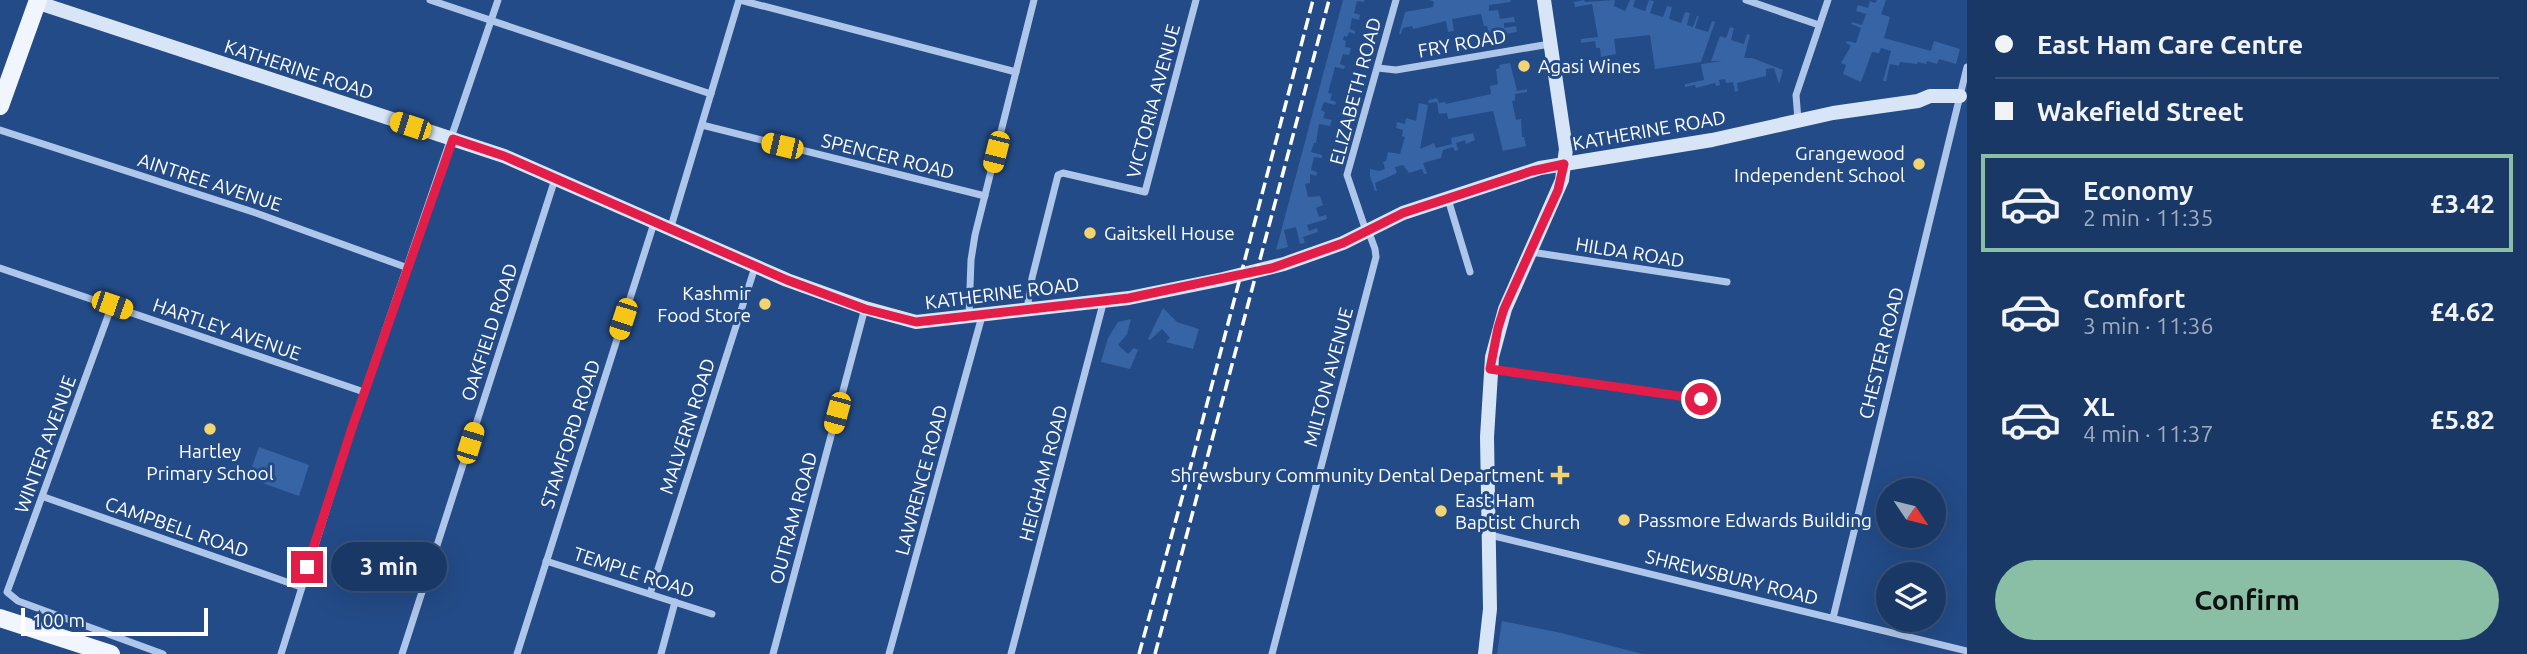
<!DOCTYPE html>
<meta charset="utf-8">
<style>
:root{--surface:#1a3865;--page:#27436e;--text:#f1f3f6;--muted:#9facbf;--line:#385279;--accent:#8abfa5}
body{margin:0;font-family:Ubuntu,sans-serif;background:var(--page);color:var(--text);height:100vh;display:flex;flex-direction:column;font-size:26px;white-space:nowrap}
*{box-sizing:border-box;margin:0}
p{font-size:23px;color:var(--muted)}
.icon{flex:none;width:38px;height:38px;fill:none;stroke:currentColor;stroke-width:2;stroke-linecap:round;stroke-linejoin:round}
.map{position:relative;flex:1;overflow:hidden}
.drawer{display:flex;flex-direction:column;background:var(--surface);width:560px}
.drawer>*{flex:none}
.hud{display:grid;align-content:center;height:154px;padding:0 28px;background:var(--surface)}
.needle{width:46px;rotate:125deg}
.tools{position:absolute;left:1876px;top:478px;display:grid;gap:14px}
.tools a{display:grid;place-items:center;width:70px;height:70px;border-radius:50%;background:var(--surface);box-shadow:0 7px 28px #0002,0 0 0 2px var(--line);font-size:35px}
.scale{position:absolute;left:21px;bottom:18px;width:187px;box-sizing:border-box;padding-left:7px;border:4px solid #fff;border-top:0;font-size:19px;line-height:24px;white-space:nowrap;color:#fff;-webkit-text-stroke:5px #234b87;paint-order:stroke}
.end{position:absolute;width:32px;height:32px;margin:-16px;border:9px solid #e11d48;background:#fff;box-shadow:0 0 0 4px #fff}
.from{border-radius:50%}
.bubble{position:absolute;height:49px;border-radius:24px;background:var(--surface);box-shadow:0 7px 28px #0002,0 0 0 2px var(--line);font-size:23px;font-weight:700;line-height:49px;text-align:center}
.car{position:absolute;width:21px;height:42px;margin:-21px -10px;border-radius:9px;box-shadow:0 0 5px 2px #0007;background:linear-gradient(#f5c518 24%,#345 0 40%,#f5c518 0 76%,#345 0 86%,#f5c518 0)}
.hud b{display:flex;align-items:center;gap:24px;height:66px;font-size:26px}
.hud b+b{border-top:2px solid var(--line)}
.hud i{width:18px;height:18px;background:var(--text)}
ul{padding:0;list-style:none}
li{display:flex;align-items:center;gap:21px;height:98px;margin:0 14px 10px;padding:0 14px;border:4px solid transparent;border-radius:0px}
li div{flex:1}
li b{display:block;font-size:26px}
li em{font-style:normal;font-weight:700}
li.active{border-color:var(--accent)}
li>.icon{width:63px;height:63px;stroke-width:1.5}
.action{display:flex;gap:14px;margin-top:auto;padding:14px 28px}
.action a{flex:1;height:80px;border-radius:42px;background:var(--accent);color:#111;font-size:28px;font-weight:700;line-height:80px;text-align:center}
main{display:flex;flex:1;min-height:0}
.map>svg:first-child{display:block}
.green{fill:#3764a4}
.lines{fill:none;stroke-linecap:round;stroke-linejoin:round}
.street{stroke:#aec6e9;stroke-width:7}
.secondary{stroke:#d8e5f7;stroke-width:14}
.primary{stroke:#f1f5fe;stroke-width:18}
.rail{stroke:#fff;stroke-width:3.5;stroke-dasharray:12 5;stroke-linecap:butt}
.route{stroke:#e11d48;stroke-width:9}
.poi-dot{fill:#f4d371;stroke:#234b87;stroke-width:2.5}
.labels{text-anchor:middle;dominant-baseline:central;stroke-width:6;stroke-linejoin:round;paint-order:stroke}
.street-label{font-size:19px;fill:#fff;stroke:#234b87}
.poi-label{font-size:19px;fill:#fff;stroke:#234b87;text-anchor:start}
</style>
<main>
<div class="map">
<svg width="1967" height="654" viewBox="0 0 1967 654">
<rect width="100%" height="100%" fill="#234b87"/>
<g class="green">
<polygon points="1343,0 1364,0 1364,2 1357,1 1354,13 1360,15 1359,20 1352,18 1350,29 1355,31 1355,34 1349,32 1347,37 1344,36 1343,40 1346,41 1345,47 1351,48 1349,55 1343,54 1340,64 1345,66 1344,69 1335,67 1328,93 1332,94 1330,100 1336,102 1335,105 1324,102 1321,110 1325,112 1323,118 1332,120 1330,126 1319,124 1316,143 1314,143 1311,152 1322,155 1322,158 1314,157 1311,170 1317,172 1316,176 1310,174 1310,183 1305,184 1308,197 1320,196 1323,205 1316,208 1319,217 1326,215 1327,219 1307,225 1309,231 1317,228 1318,232 1303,237 1305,243 1300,244 1296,227 1284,230 1288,247 1276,250"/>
<polygon points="1429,0 1510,0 1511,2 1489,5 1489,11 1498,10 1500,19 1514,17 1515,22 1504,23 1504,28 1516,26 1517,32 1505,34 1506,37 1501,38 1500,31 1489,33 1487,26 1484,26 1481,14 1452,19 1454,31 1448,32 1446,21 1413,29 1412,26 1403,28 1401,34 1399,34 1405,12 1433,7 1434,2"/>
<polygon points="1584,0 1585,2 1615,0 1614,6 1625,11 1630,0 1635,0 1633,7 1645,11 1649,0 1654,1 1650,13 1663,17 1667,6 1672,7 1669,19 1681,23 1685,12 1690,13 1687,25 1693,27 1697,16 1699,16 1695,28 1708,32 1712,21 1715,22 1701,62 1655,69 1650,35 1614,39 1616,54 1601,57 1600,48 1596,48 1595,41 1581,43 1581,39 1598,37 1592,4 1575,7 1574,2"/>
<polygon points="1877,0 1886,0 1881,14 1890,17 1884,38 1931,51 1934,41 1960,49 1956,64 1939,59 1937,64 1927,61 1926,64 1918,62 1917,64 1900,62 1899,66 1890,64 1886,81 1883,81 1891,51 1881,48 1879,53 1872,52 1861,82 1843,74 1846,65 1841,63 1851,46 1846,43 1847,41 1856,43 1861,28 1851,24 1852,22 1862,25 1866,14 1856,11 1858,5 1868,8 1870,1 1875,3"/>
<polygon points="1730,27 1734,28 1731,40 1744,44 1747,34 1750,35 1744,58 1752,58 1783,70 1779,84 1774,68 1766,69 1766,76 1737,83 1738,91 1735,92 1733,82 1726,83 1725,79 1719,80 1720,85 1716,86 1715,83 1696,88 1695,85 1685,87 1685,84 1704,80 1701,64 1722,61 1711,61 1720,36 1726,38"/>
<polygon points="1510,63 1517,91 1527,89 1527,92 1515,94 1515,100 1512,101 1516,120 1521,119 1522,137 1524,137 1526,146 1503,151 1493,111 1448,119 1447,113 1439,114 1437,102 1428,103 1429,100 1437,98 1439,103 1445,102 1446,104 1491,94 1490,86 1498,84 1496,69 1500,68 1499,65"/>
<polygon points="1419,103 1428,105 1420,149 1434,143 1436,148 1452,144 1451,138 1473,133 1475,140 1466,144 1465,140 1456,143 1458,150 1455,151 1453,147 1443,150 1441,158 1423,163 1427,174 1424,174 1422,169 1409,173 1403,165 1395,167 1397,173 1375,183 1377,191 1375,191 1370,176 1370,169 1379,171 1385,169 1383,162 1386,161 1388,152 1400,154 1405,137 1402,136 1403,130 1396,128 1397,122 1405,124 1406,118 1416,121"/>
<polygon points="1163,308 1177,322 1199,329 1193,349 1166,342 1170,338 1162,329 1150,340 1148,339"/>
<polygon points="1131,319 1127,334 1118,345 1128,354 1134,348 1138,350 1130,369 1101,362 1108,338 1118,322"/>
<polygon points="259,447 309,465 299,496 248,478"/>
<polygon points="1502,621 1557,632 1643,654 1497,654"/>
</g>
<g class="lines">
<g class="street">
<polyline points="430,0 711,94"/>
<polyline points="740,0 1016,72"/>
<polyline points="1746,0 1819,25"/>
<polyline points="1378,68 1396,70 1550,44"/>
<polyline points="1798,120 1796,95 1828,0"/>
<polyline points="702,125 985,196"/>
<polyline points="0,130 256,213 408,268"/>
<polyline points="1448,199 1470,272"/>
<polyline points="670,230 739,0"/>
<polyline points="1366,231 1347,175 1396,0"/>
<polyline points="1531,252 1727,282"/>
<polyline points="0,268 364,392"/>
<polyline points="112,305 7,592 18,601 163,654"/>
<polyline points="1027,309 1032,278 1058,175 1063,173 1145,192 1196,0"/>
<polyline points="969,316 971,260 975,235 1034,0"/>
<polyline points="1491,369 1701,399"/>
<polyline points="44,497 301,587"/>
<polyline points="1490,535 1967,651"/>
<polyline points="546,561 712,614"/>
<polyline points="650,594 755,267"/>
<polyline points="1833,618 1967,67"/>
<polyline points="281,654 352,428 498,0"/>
<polyline points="402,654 555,179"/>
<polyline points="517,654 654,223"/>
<polyline points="661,654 675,602"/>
<polyline points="773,654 865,308"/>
<polyline points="889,654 982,316"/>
<polyline points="1011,654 1104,300"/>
<polyline points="1272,654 1376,257 1375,249 1368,230"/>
</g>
<g class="secondary">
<polyline points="36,2 504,156 787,280 865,308 916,322 1129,298 1223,279 1284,264 1343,243 1403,213 1540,168 1712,140 1833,113 1918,101 1930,96 1960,96"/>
<polyline points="1485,654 1490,609 1487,437 1492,357 1505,309 1562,180 1566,149 1544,0"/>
</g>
<g class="primary">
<polyline points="0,106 38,0"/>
<polyline points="0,618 111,654"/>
</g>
<g class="rail">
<polyline points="1139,654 1188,476 1313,0"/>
<polyline points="1155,654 1329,0"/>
</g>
</g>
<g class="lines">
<polyline class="route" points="307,567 352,428 453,139 504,156 787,280 865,309 916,322 1129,298 1272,268 1343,243 1403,213 1532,171 1564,164 1558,190 1504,309 1498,328 1490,369 1701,399"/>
</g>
<g class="poi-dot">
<circle cx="1524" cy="66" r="7"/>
<circle cx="1919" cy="164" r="7"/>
<circle cx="1090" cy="233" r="7"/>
<circle cx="765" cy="304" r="7"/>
<circle cx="210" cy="429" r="7"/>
<path d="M1556.5 464.5h7v7h7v7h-7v7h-7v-7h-7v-7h7z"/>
<circle cx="1441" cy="511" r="7"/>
<circle cx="1624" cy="520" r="7"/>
</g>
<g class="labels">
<g class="street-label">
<text transform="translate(1462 43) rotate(-10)">FRY ROAD</text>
<text transform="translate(299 69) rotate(18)">KATHERINE ROAD</text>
<text transform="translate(1355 91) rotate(-75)">ELIZABETH ROAD</text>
<text transform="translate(1153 101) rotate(-75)">VICTORIA AVENUE</text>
<text transform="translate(1649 130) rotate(-10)">KATHERINE ROAD</text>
<text transform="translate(888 156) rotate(14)">SPENCER ROAD</text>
<text transform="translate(210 182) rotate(18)">AINTREE AVENUE</text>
<text transform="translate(1630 252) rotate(9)">HILDA ROAD</text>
<text transform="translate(1002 293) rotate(-7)">KATHERINE ROAD</text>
<text transform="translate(227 329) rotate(19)">HARTLEY AVENUE</text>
<text transform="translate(489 332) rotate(-72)">OAKFIELD ROAD</text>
<text transform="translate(1881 353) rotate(-76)">CHESTER ROAD</text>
<text transform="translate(1328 377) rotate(-75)">MILTON AVENUE</text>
<text transform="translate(687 426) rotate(-72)">MALVERN ROAD</text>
<text transform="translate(570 434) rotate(-72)">STAMFORD ROAD</text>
<text transform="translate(45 444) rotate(-70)">WINTER AVENUE</text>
<text transform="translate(1043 473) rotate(-75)">HEIGHAM ROAD</text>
<text transform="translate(921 480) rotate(-75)">LAWRENCE ROAD</text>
<text transform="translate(793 518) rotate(-75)">OUTRAM ROAD</text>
<text transform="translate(177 527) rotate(19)">CAMPBELL ROAD</text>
<text transform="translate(634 572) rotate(18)">TEMPLE ROAD</text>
<text transform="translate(1732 577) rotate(14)">SHREWSBURY ROAD</text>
</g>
<g class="poi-label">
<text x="1538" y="66">Agasi Wines</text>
<text x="1905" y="153" text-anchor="end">Grangewood<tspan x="1905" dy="22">Independent School</tspan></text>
<text x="1104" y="233">Gaitskell House</text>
<text x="751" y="293" text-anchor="end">Kashmir<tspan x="751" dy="22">Food Store</tspan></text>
<text x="210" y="451" text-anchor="middle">Hartley<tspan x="210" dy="22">Primary School</tspan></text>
<text x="1544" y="475" text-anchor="end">Shrewsbury Community Dental Department</text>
<text x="1455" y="500">East Ham<tspan x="1455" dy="22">Baptist Church</tspan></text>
<text x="1638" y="520">Passmore Edwards Building</text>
</g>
</g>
</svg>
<div class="tools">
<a><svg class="needle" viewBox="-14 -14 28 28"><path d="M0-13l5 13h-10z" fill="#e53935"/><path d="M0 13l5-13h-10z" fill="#9facbf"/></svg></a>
<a><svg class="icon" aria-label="layers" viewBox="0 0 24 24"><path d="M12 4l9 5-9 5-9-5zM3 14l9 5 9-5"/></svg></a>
</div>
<div class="scale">100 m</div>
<i class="end from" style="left:1701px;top:399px"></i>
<i class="end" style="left:307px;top:567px"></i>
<div class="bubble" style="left:331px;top:542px;width:116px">3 min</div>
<i class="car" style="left:410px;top:126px;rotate:288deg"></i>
<i class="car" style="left:782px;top:146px;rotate:283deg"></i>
<i class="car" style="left:996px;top:152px;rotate:194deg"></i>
<i class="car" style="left:112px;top:305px;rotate:109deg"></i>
<i class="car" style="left:623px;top:319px;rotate:198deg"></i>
<i class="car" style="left:837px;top:413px;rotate:195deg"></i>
<i class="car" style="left:470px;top:443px;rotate:17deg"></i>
</div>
<section class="drawer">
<div class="hud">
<b><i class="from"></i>East Ham Care Centre</b>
<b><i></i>Wakefield Street</b>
</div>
<ul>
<li class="active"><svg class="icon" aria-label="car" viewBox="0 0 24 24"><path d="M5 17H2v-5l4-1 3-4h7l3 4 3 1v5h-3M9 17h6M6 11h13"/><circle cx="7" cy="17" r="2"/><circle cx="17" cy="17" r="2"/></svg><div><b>Economy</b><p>2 min · 11:35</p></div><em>£3.42</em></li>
<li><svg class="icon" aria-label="car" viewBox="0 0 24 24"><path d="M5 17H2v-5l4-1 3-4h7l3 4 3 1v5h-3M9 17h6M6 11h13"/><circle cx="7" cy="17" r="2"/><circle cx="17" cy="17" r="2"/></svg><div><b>Comfort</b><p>3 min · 11:36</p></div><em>£4.62</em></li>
<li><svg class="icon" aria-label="car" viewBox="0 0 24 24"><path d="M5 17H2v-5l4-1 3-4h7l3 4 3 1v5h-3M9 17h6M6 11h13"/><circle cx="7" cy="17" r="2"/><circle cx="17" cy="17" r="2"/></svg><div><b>XL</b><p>4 min · 11:37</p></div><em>£5.82</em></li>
</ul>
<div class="action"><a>Confirm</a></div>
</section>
</main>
